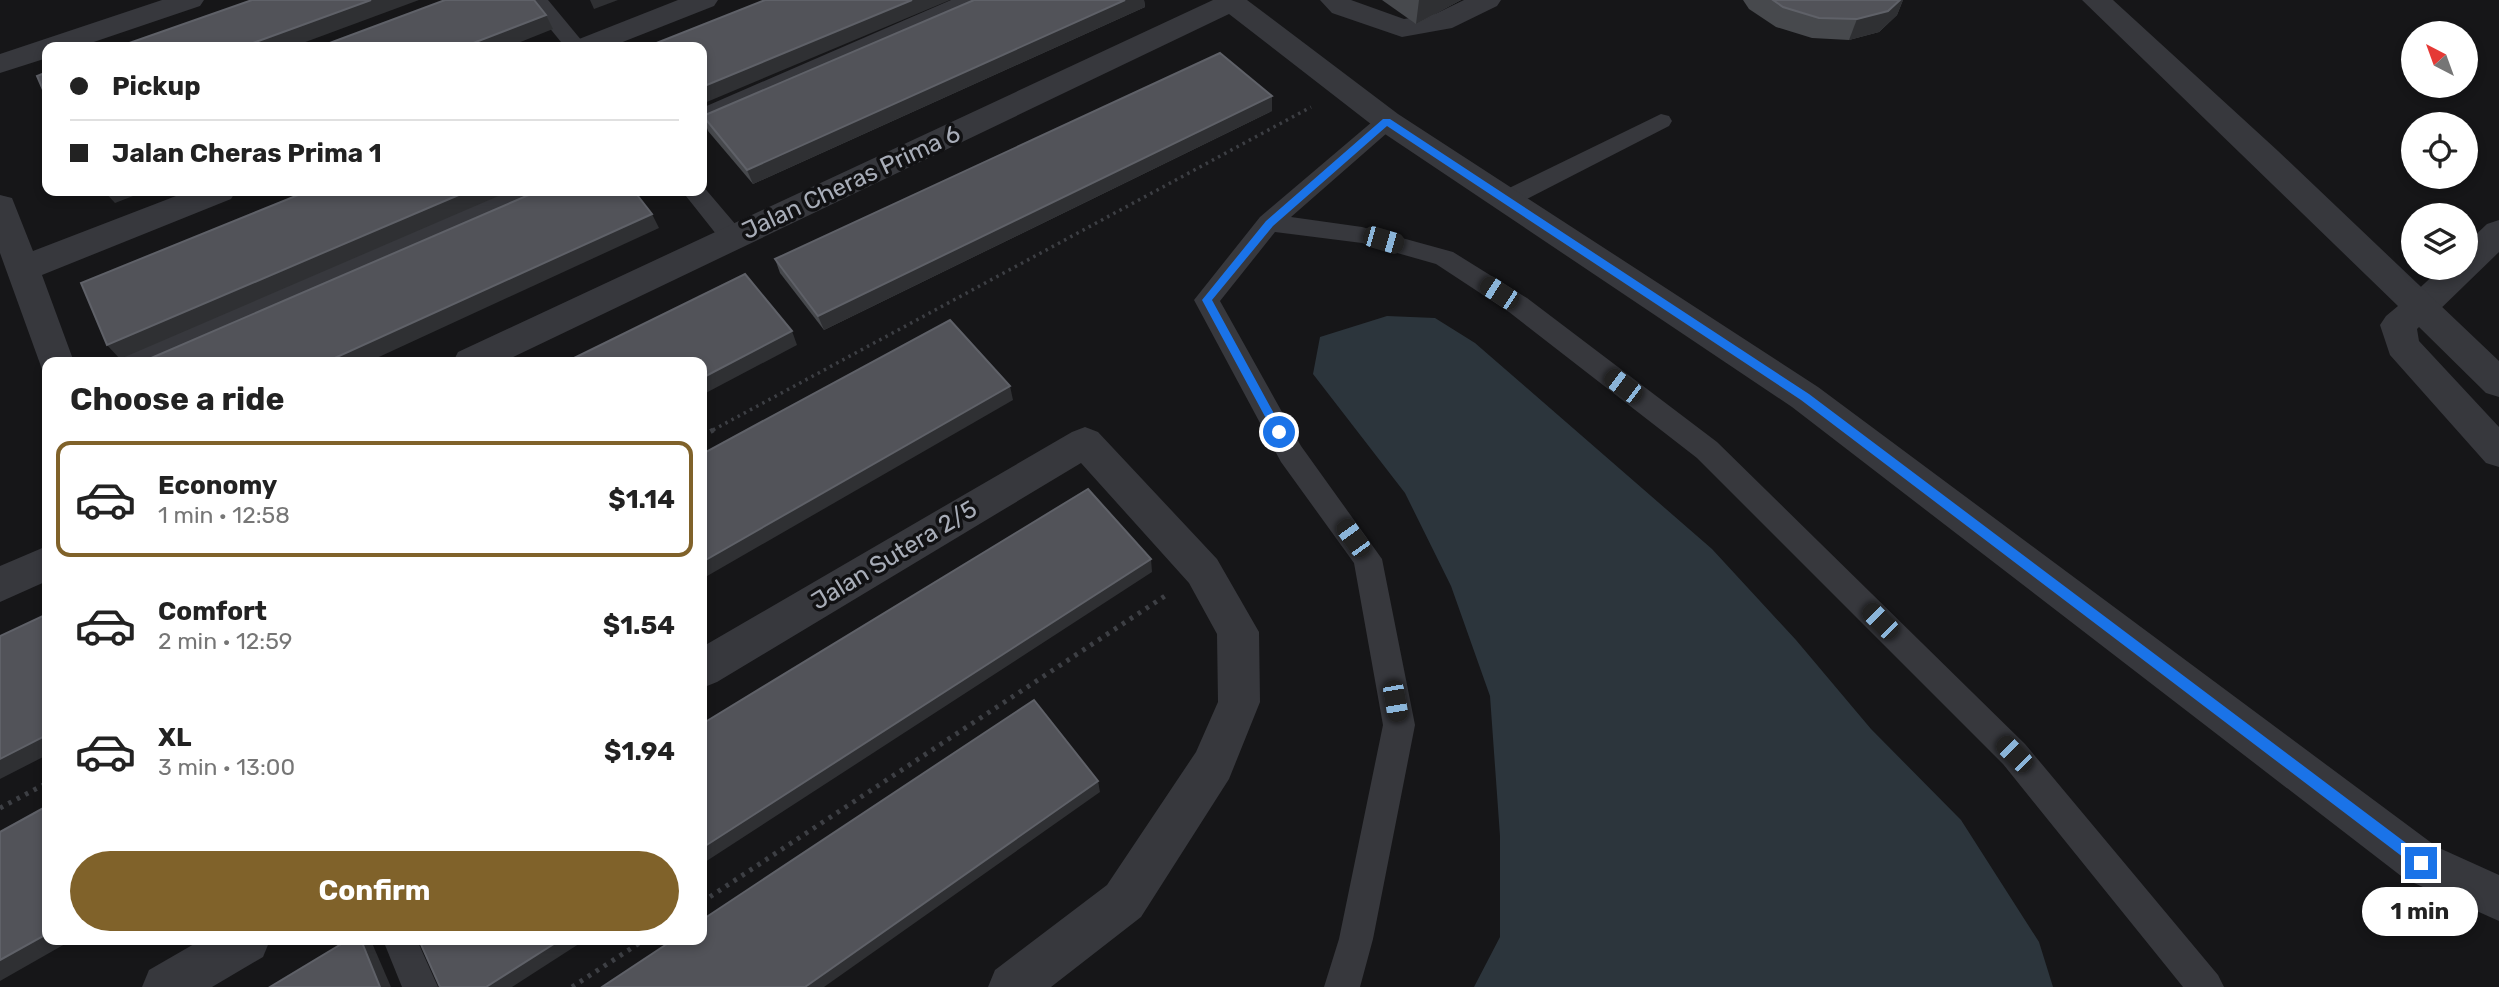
<!DOCTYPE html>
<meta charset="utf-8">
<style>
:root{--surface:#fff;--page:#f6f6f6;--text:#222;--muted:#767676;--line:#e0e0e0;--accent:#80622a}
body{margin:0;font-family:Rubik,sans-serif;background:var(--page);color:var(--text);height:100vh;display:flex;flex-direction:column;font-size:26px;white-space:nowrap}
*{box-sizing:border-box;margin:0}
p{font-size:23px;color:var(--muted)}
.icon{flex:none;width:38px;height:38px;fill:none;stroke:currentColor;stroke-width:2;stroke-linecap:round;stroke-linejoin:round}
.map{position:relative;flex:1;overflow:hidden}
.sheet{position:absolute;left:42px;top:357px;width:665px;height:588px;display:flex;flex-direction:column;background:var(--surface);border-radius:14px;box-shadow:0 4px 10px #0003}
.sheet>*{flex:none}
.guide{position:absolute;left:42px;top:42px;width:665px;height:154px;border-radius:14px;box-shadow:0 4px 10px #0003;display:grid;align-content:center;height:154px;padding:0 28px;background:var(--surface)}
.needle{width:46px;rotate:319deg}
.controls{position:absolute;left:2401px;top:21px;display:grid;gap:14px}
.controls a{display:grid;place-items:center;width:77px;height:77px;border-radius:50%;background:var(--surface);box-shadow:0 4px 10px #0003;font-size:35px}
.end{position:absolute;width:32px;height:32px;margin:-16px;border:9px solid #1a73e8;background:#fff;box-shadow:0 0 0 4px #fff}
.from{border-radius:50%}
.bubble{position:absolute;height:49px;border-radius:24px;background:var(--surface);box-shadow:0 4px 10px #0003;font-size:23px;font-weight:700;line-height:49px;text-align:center}
.car{position:absolute;width:21px;height:42px;margin:-21px -10px;border-radius:9px;box-shadow:0 0 5px 2px #0007;background:linear-gradient(#222 24%,#8ab4d8 0 40%,#222 0 76%,#8ab4d8 0 86%,#222 0)}
.guide b{display:flex;align-items:center;gap:24px;height:66px;font-size:26px}
.guide b+b{border-top:2px solid var(--line)}
.guide i{width:18px;height:18px;background:var(--text)}
ul{padding:0;list-style:none}
li{display:flex;align-items:center;gap:21px;height:116px;margin:0 14px 10px;padding:0 14px;border:4px solid transparent;border-radius:14px}
li div{flex:1}
li b{display:block;font-size:26px}
li em{font-style:normal;font-weight:700}
li.current{border-color:var(--accent)}
li>.icon{width:63px;height:63px;stroke-width:1.5}
h2{padding:0 28px;font-size:32px;line-height:84px}
.button{display:flex;gap:14px;margin-top:auto;padding:14px 28px}
.button a{flex:1;height:80px;border-radius:42px;background:var(--accent);color:#fff;font-size:28px;font-weight:700;line-height:80px;text-align:center}
.map>svg:first-child{display:block}
.water{fill:#2c353c}
.lines{fill:none;stroke-linecap:round;stroke-linejoin:round}
.path-far1{stroke:#3d3f44;stroke-width:3.5;stroke-dasharray:2.5 4.5;stroke-linecap:butt}
.path{stroke:#3d3f44;stroke-width:5;stroke-dasharray:3.5 6;stroke-linecap:butt}
.service{fill:#37383d;fill-rule:evenodd}
.minor{fill:#37383d;fill-rule:evenodd}
.tertiary{fill:#37383d;fill-rule:evenodd}
.wall{fill:#47494d}
.shaded-wall{fill:#2f3033}
.building{fill:#525359;stroke:#5f6168;stroke-width:2}
.route{fill:#1a73e8}
.labels{text-anchor:middle;dominant-baseline:central;stroke-width:7;stroke-linejoin:round;paint-order:stroke}
.street-label{font-size:24px;fill:#a8adb8;stroke:#111113}
</style>
<div class="map">
<svg width="2499" height="987" viewBox="0 0 2499 987">
<rect width="100%" height="100%" fill="#161618"/>
<polygon class="water" points="1387,316 1435,318 1475,343 1712,549 1796,640 1871,729 1961,820 2039,942 2053,987 1474,987 1500,937 1500,836 1490,696 1451,586 1405,493 1313,374 1320,337"/>
<g class="lines">
<polyline class="path-far1" points="713,430 1311,107"/>
<g class="path">
<polyline points="702,436 717,428"/>
<polyline points="0,808 47,783"/>
<polyline points="702,902 1168,594"/>
<polyline points="572,987 644,940"/>
</g>
<g class="service">
<polygon points="527,0 548,0 587,47 565,47"/>
<polygon points="951,0 979,0 976,4 702,123 702,108"/>
<polygon points="1387,114 1395,116 1398,121 1395,126 1291,217 1362,227 1453,252 1527,298 1717,442 2025,744 2218,975 2224,987 2183,987 2003,764 1697,458 1509,312 1436,264 1362,243 1275,232 1220,301 1301,446 1382,559 1415,725 1373,939 1360,987 1324,987 1339,939 1383,725 1354,563 1281,462 1194,300 1260,217 1379,116"/>
<polygon points="1661,114 1669,116 1672,121 1669,126 1515,205 1499,205 1495,199 1499,193"/>
<polygon points="702,185 742,232 745,238 742,244 733,247 724,244 682,191 702,191"/>
<polygon points="508,191 541,191 537,197 158,362 120,362 124,355"/>
<polygon points="383,940 417,940 438,987 402,987"/>
</g>
<g class="minor">
<polygon points="162,0 204,0 200,6 79,47 47,47 47,58 0,73 0,54"/>
<polygon points="678,0 718,0 714,6 610,47 569,47 574,41"/>
<polygon points="1213,0 1247,0 1398,114 1818,387 2437,847 2499,875 2499,921 2405,879 1792,407 1376,128 1229,14 503,362 453,362 458,352"/>
<polygon points="1320,0 1351,0 1404,19 1435,14 1464,0 1501,0 1497,6 1452,28 1402,37 1332,13"/>
<polygon points="189,191 236,191 231,199 42,275 74,362 47,362 47,373 43,372 0,253 0,195 12,198 33,251"/>
<polygon points="2499,220 2499,252 2433,316 2421,320 2409,316 2404,307 2409,298 2441,268 2466,268 2466,244 2487,224"/>
<polygon points="1085,427 1098,432 1217,559 1259,632 1260,702 1229,779 1141,917 1051,987 988,987 995,970 1107,885 1196,752 1218,702 1217,634 1189,583 1081,463 717,682 702,688 702,647 1072,432"/>
<polygon points="47,546 47,581 0,602 0,566"/>
<polygon points="201,940 270,940 263,957 212,987 142,987 149,970"/>
</g>
<polygon class="tertiary" points="2082,0 2113,0 2278,151 2499,361 2499,397 2486,393 2419,327 2417,329 2419,341 2499,427 2499,467 2486,463 2390,355 2380,325 2386,316 2398,306"/>
</g>
<g class="wall">
<polygon points="974,0 1144,0 1145,7 753,184 708,131 703,116"/>
<polygon points="1382,0 1461,0 1416,24"/>
<polygon points="1743,0 1903,0 1897,15 1879,32 1849,40 1812,38 1776,27 1749,9"/>
<polygon points="1272,111 824,330 780,273 775,259"/>
</g>
<g class="shaded-wall">
<polygon points="371,0 419,0 292,47 242,47"/>
<polygon points="590,0 618,0 594,9"/>
<polygon points="912,0 950,0 702,104 702,87"/>
<polygon points="1125,0 1144,0 1145,7 753,184 747,170"/>
<polygon points="1419,0 1461,0 1416,24"/>
<polygon points="1900,0 1903,0 1897,15 1879,32 1849,40 1857,19"/>
<polygon points="546,15 553,29 508,47 463,47"/>
<polygon points="1272,96 1272,111 824,330 818,316"/>
<polygon points="104,191 146,191 115,203"/>
<polygon points="468,191 510,191 120,359 107,345"/>
<polygon points="652,214 659,228 368,362 326,362"/>
<polygon points="792,331 797,345 702,395 702,378"/>
<polygon points="1010,386 1013,400 702,579 702,562"/>
<polygon points="1151,559 1152,572 702,864 702,848"/>
<polygon points="47,735 47,755 0,779 0,759"/>
<polygon points="1098,781 1100,792 824,987 805,987"/>
<polygon points="47,934 47,940 72,940 0,981 0,960"/>
<polygon points="361,940 368,940 372,943 391,987 380,987"/>
<polygon points="560,940 585,940 512,987 486,987"/>
</g>
<g class="building">
<polygon points="252,0 371,0 242,47 118,47"/>
<polygon points="445,0 534,0 546,15 463,47 319,47"/>
<polygon points="765,0 912,0 702,87 702,47 649,47 649,46"/>
<polygon points="974,0 1125,0 747,170 703,116"/>
<polygon points="1773,0 1900,0 1888,11 1857,19 1819,18 1783,7"/>
<polygon points="1220,53 1272,96 818,316 775,259"/>
<polygon points="47,72 47,99 37,76"/>
<polygon points="308,191 468,191 107,345 81,283"/>
<polygon points="538,191 634,191 652,214 326,362 142,362"/>
<polygon points="745,274 792,331 702,378 702,362 566,362"/>
<polygon points="950,320 1010,386 702,562 702,454"/>
<polygon points="1088,489 1151,559 702,848 702,724"/>
<polygon points="47,614 47,735 0,759 0,636"/>
<polygon points="1034,700 1098,781 805,987 602,987 673,940 702,940 702,920"/>
<polygon points="47,806 47,934 0,960 0,832"/>
<polygon points="348,940 361,940 380,987 270,987"/>
<polygon points="419,940 560,940 486,987 440,987"/>
</g>
<polygon class="route" points="1383,119 1390,119 1809,394 2426,858 2426,867 2416,867 1801,400 1387,126 1273,226 1212,300 1284,432 1275,435 1202,300 1266,221"/>
<g class="labels">
<g class="street-label">
<text transform="translate(851 182) rotate(-25)">Jalan Cheras Prima 6</text>
<text transform="translate(894 555) rotate(-31)">Jalan Sutera 2/5</text>
</g>
</g>
</svg>
<div class="controls">
<a><svg class="needle" viewBox="-14 -14 28 28"><path d="M0-13l5 13h-10z" fill="#e53935"/><path d="M0 13l5-13h-10z" fill="#767676"/></svg></a>
<a><svg class="icon" aria-label="locate" viewBox="0 0 24 24"><circle cx="12" cy="12" r="6"/><path d="M12 2v4M12 18v4M2 12h4M18 12h4"/></svg></a>
<a><svg class="icon" aria-label="layers" viewBox="0 0 24 24"><path d="M12 4l9 5-9 5-9-5zM3 14l9 5 9-5"/></svg></a>
</div>
<i class="end from" style="left:1279px;top:432px"></i>
<i class="end" style="left:2421px;top:863px"></i>
<div class="bubble" style="left:2362px;top:887px;width:116px">1 min</div>
<i class="car" style="left:1383px;top:240px;rotate:106deg"></i>
<i class="car" style="left:1499px;top:293px;rotate:303deg"></i>
<i class="car" style="left:1623px;top:386px;rotate:307deg"></i>
<i class="car" style="left:1353px;top:538px;rotate:324deg"></i>
<i class="car" style="left:1880px;top:621px;rotate:315deg"></i>
<i class="car" style="left:1395px;top:701px;rotate:170deg"></i>
<i class="car" style="left:2014px;top:754px;rotate:315deg"></i>
<div class="guide">
<b><i class="from"></i>Pickup</b>
<b><i></i>Jalan Cheras Prima 1</b>
</div>
<section class="sheet">
<h2>Choose a ride</h2>
<ul>
<li class="current"><svg class="icon" aria-label="car" viewBox="0 0 24 24"><path d="M5 17H2v-5l4-1 3-4h7l3 4 3 1v5h-3M9 17h6M6 11h13"/><circle cx="7" cy="17" r="2"/><circle cx="17" cy="17" r="2"/></svg><div><b>Economy</b><p>1 min · 12:58</p></div><em>$1.14</em></li>
<li><svg class="icon" aria-label="car" viewBox="0 0 24 24"><path d="M5 17H2v-5l4-1 3-4h7l3 4 3 1v5h-3M9 17h6M6 11h13"/><circle cx="7" cy="17" r="2"/><circle cx="17" cy="17" r="2"/></svg><div><b>Comfort</b><p>2 min · 12:59</p></div><em>$1.54</em></li>
<li><svg class="icon" aria-label="car" viewBox="0 0 24 24"><path d="M5 17H2v-5l4-1 3-4h7l3 4 3 1v5h-3M9 17h6M6 11h13"/><circle cx="7" cy="17" r="2"/><circle cx="17" cy="17" r="2"/></svg><div><b>XL</b><p>3 min · 13:00</p></div><em>$1.94</em></li>
</ul>
<div class="button"><a>Confirm</a></div>
</section>
</div>
